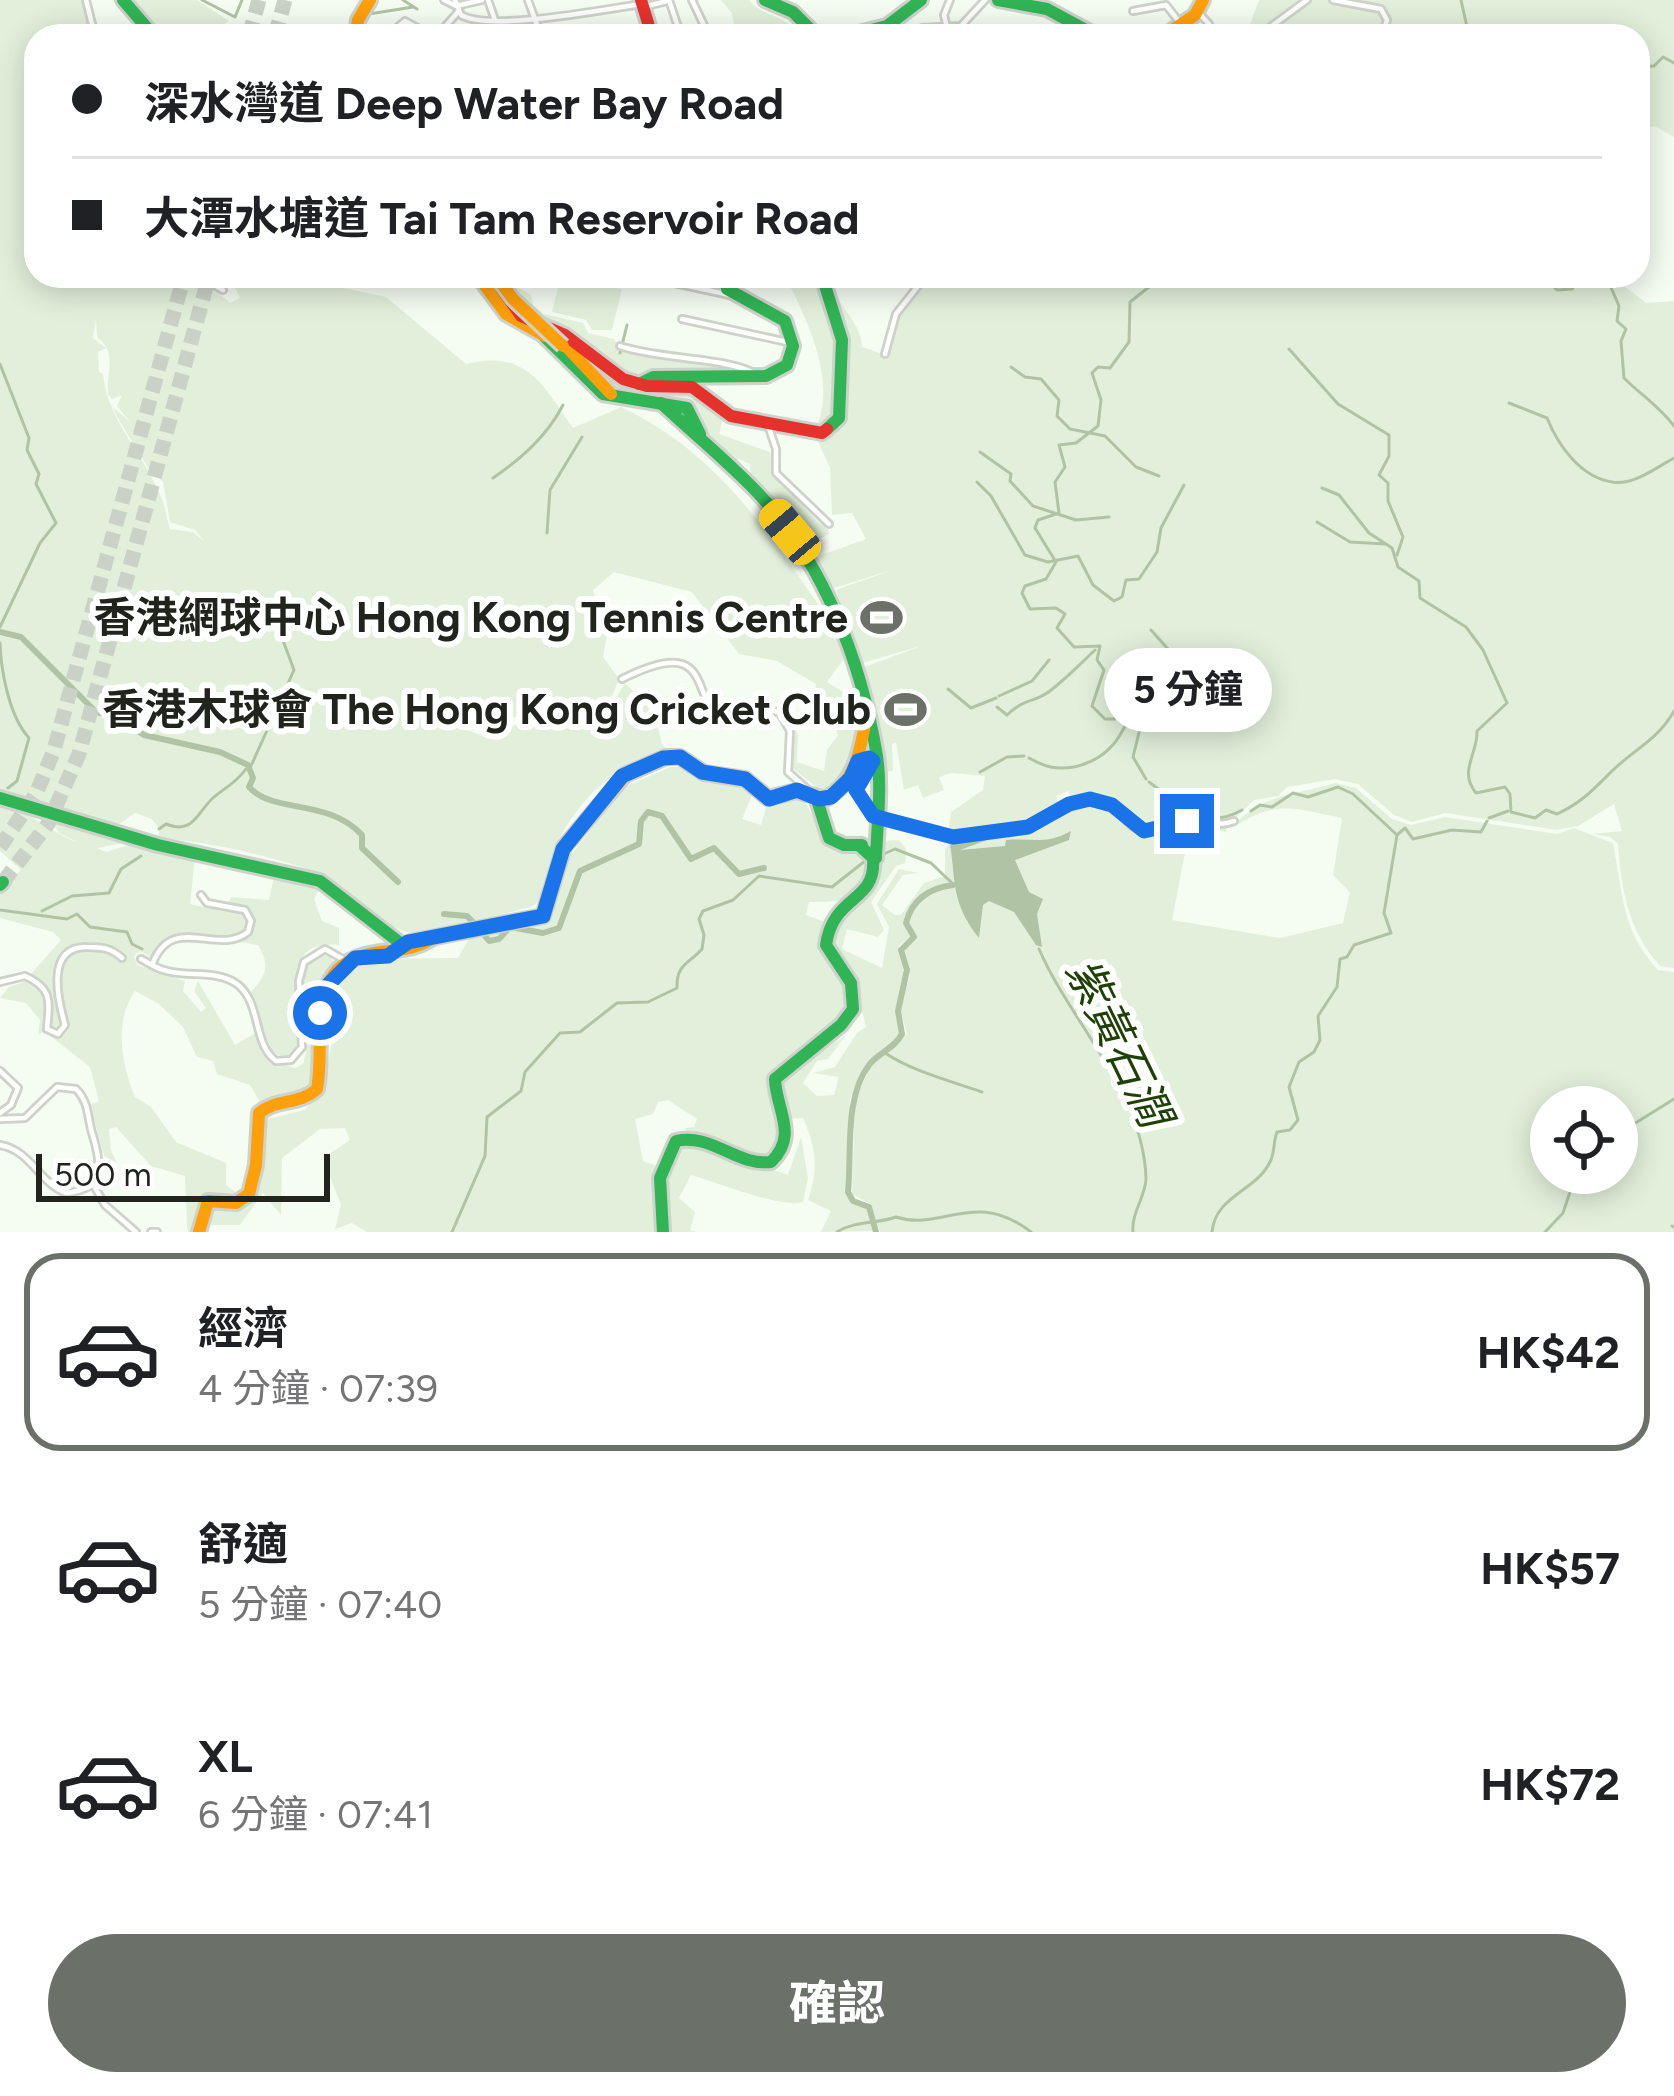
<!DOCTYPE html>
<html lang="zh-TW">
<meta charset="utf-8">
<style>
:root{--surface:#fff;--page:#f6f6f6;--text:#202124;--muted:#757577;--line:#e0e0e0;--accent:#6b7068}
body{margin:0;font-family:Figtree,"Noto Sans TC",sans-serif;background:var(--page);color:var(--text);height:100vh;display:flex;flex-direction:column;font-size:45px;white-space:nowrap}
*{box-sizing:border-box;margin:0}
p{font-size:39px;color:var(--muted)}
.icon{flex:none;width:66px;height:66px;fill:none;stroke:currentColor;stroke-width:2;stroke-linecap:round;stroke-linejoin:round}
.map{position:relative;height:1232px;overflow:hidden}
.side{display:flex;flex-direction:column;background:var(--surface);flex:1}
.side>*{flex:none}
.banner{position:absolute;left:24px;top:24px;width:1626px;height:264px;border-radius:36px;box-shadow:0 6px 30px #0003;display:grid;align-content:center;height:264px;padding:0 48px;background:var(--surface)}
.buttons{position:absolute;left:1530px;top:1086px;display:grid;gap:24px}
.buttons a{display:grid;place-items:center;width:108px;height:108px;border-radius:50%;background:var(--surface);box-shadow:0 6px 30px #0003;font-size:60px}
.scale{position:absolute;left:36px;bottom:30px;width:294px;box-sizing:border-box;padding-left:12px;border:6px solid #20241d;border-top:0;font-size:33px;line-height:42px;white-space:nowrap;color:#20241d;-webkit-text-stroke:9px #fff;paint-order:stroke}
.end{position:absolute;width:54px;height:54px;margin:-27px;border:15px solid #1a73e8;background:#fff;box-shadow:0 0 0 6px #fff}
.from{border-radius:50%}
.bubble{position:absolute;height:84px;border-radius:42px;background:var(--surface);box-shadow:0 6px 30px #0003;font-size:39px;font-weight:700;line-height:84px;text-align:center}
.car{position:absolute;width:36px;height:72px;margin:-36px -18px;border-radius:15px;box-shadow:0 0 9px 3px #0007;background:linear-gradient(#f5c518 24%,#345 0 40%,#f5c518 0 76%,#345 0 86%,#f5c518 0)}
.banner b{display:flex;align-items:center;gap:42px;height:114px;font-size:45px}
.banner b+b{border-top:3px solid var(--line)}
.banner i{width:30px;height:30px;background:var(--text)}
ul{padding:21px 0 0;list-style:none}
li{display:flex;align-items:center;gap:36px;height:198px;margin:0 24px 18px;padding:0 24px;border:6px solid transparent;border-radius:36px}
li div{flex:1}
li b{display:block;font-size:45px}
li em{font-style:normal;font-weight:700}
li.current{border-color:var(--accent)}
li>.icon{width:108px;height:108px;stroke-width:1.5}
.cta{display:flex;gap:24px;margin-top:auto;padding:24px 48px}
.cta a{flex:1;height:138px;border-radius:72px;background:var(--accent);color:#fff;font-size:48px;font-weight:700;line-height:138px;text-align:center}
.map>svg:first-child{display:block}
.green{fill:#e2f0db;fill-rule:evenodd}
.water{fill:#b0c4a5}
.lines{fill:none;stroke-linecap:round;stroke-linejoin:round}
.stream{stroke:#b0c4a5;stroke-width:3}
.canal{stroke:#b0c4a5;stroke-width:6}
.highway-tunnel{stroke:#cad1c7;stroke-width:15;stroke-dasharray:15 8;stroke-linecap:butt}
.street-casing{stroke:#cdd2ca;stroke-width:10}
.fast-casing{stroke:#cdd2ca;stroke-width:18}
.slow-casing{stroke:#cdd2ca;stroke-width:18}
.jam-casing{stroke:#cdd2ca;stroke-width:18}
.street{stroke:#fefffd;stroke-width:4.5}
.fast{stroke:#30b455;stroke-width:12}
.slow{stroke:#ff9f0a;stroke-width:12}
.jam{stroke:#e5322d;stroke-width:12}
.street-bridge-casing{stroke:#cdd2ca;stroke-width:10;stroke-linecap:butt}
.slow-bridge-casing{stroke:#cdd2ca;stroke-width:18;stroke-linecap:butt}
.street-bridge{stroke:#fefffd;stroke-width:4.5}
.slow-bridge{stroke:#ff9f0a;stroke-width:12}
.route{stroke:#1a73e8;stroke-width:15}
.labels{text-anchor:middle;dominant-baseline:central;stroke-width:12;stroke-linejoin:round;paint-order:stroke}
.poi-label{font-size:42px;font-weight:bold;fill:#20241d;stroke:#fff;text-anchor:end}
.water-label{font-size:45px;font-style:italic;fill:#204105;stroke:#fff}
</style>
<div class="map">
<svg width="1674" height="1232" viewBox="0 0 1674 1232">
<rect width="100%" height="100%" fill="#f5fcf2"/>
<g class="green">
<path d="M0,0H83L92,36H36V276L176,277L211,287L230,303L240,298L229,276H309L310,281L386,297L466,364C527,349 543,385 573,428L621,407C726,457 772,541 838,632L843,660L827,682L859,702C869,735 852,775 825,794L791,767L792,722L798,735L797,762L824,771L827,750L838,735L835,726L813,711L816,684L777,661L739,654L692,592L614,572L593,590L607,635L603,657L619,679L610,701L565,714L552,722L542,712C522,711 508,722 488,725L485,710L482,714L481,696L474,704L472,726L461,723L459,727L486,737L538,716L552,727L570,715L610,709L625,683L655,713L662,744L670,753C619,760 577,799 556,846C548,863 547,883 540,901L531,907C498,914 456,935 423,934C382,933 362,898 329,879C299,861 192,837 157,839L160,830L152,819L135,813L118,825L0,790ZM96,320L97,337C118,353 106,370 108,394L112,399L122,395L117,406L130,422L113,407L116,415L149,469L163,482L170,522L195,530L204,541L193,532L170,529C167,520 166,510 163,502C146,455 108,423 103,374L99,372L98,352L106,348L93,338Z"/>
<polygon points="130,0 197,0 229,21 203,36 163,36"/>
<path d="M721,0H749C762,17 787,14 799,36H736L732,13Z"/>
<polygon points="1259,0 1674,0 1674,137 1655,126 1638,131 1638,36 1250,36 1247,33"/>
<polygon points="561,276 622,289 612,330 592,330 586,320 552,312"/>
<path d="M785,276H831C832,304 862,320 862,347L886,355L896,319L933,276H1611L1646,303L1674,301V968L1660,966C1629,932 1621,890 1618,844L1610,837L1592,834L1622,831L1614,804L1578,826L1557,830L1445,813L1412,822L1394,815L1358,784L1335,779L1287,787L1278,796L1254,800L1232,821C1212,825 1193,815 1174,820C1163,823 1150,834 1137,828C1111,815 1117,787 1072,800L1068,791L1056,796L1060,808L1031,823L948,833L951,812L983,790L985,776L951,773L939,777L944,790L923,798L918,785L904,790L896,742L892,744L893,771L883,772L859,669L921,646L862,663L836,590L892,570L831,589L813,558L866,539L852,513L832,515L830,468L814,432C839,385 808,321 785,276Z"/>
<polygon points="516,286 531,295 533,305 544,314 583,323 588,333 614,339 624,353 743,370 628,377 550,328 512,293"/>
<path d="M577,348C596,363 612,378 634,387C674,402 685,379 724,415L719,434L770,452L773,475L818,522L827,526L829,534L805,546L751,479L750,464L739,459L734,462L704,434L691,405L682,399L616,393Z"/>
<path d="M671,767H681L705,782L745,787L752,795L742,819L761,825L766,808L757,799L774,804L804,800L827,842L870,859C872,902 841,902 809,902L806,915L825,922C822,959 817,954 846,982L848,1010L771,1077C767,1107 795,1127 772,1157C743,1166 717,1132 687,1133L685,1128L694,1127L697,1119L668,1100L658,1102L653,1114L635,1119L643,1161L660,1167V1232H367L352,1223L335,1229L341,1205L323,1158L350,1140L345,1128L320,1129L282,1158L281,1215L263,1193L240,1225H207V1232H202L214,1202L236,1207L253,1196L258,1133L264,1120L304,1110L322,1092L333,1037C314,1011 335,973 359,959L458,958L469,939L547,922L567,860L624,787Z"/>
<path d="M1335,783L1356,788L1392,819L1411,825L1445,817L1557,834L1574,828L1613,843C1623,893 1621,930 1658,970L1674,972V1232H880L870,1204L852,1194L855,1100L872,1064L907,1034L900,1008L910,975L904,949L916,936L909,924L915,900L906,917L911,936L899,946L905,978L896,1012L900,1033L891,1048L868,1063L850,1098L846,1195L867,1209L874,1231L821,1232L831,1211L808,1200C819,1168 816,1148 803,1118L790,1119L777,1082L846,1035L828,1059L817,1061L803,1083L817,1096L834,1095L839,1077L813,1073L835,1067L857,1033L866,1027L855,981L831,957L828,947L836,918L867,893L878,872L881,841L899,840L906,849L905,863L896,866L871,902L884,930L878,937L847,929L842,949L882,968L889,927L877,904L899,869L919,873L903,875L882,905L895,915H901L924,883L945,876V849L952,841L1023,828L1089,801L1115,809L1139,833L1179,822L1227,826L1226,832L1190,827L1172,920L1280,938L1343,923L1350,892L1333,875L1342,818C1299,810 1278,799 1239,824L1238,821C1266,794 1299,794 1335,783ZM1551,1107H1617V1173H1551Z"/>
<path d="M0,806C30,809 50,833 77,842L59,833L48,817L123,843L97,848L106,852L132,844L195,857L190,904L225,912L231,897L269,900L275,872L320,888L314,899L322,921L339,928V945C277,939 299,1004 299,1044L286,1058L270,1051L250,993C266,975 271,967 258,945C215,939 183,920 151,957L140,951L134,956L137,965L185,981L183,991L201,1012L206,1008L194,991L198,981L235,1045L255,1033L267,1060L295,1068L303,1064L306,1053L304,974L313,958L329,955L335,964L316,1003L313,1082L303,1092L260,1102L250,1085L217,1074L213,1061L197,1057L183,1027L159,1004L135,991C114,1021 121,1064 135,1097L151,1107L176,1142L226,1163V1185L242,1197L207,1196L201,1205L196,1232H188L187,1226L185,1176L151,1166L116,1127L109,1129L111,1150L117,1163L104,1156L90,1105L99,1101L90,1067L44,1031L38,1035L40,1020L26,1003L0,998L9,987L24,982L61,940L53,932L0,918V892L21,870L0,851Z"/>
<path d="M801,1137L808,1178L803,1202C783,1209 716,1182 691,1175L679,1198L695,1212L690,1230L697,1232H668L665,1179L679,1145C707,1134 726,1158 751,1167C765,1171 773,1168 788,1175Z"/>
</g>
<path class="water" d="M1071,831L1069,840L1015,860L1029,892L1043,899L1037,914L1042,947L1036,945L1014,912L989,901L983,905L979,938C950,902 956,878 950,845L977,837L987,840L960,850L1005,846L1006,840C1031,838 1046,845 1071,831Z"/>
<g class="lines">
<g class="stream">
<polyline points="202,0 235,17 242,0"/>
<polyline points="403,0 417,9"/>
<polyline points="1461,0 1469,36"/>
<polyline points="369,14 413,7"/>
<polyline points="1638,67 1654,66 1663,57 1674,63"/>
<path d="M1526,276L1529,282L1547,280L1557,290L1572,289L1581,277L1609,283L1619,306L1617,321L1626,329L1621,341L1624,378C1642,396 1658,405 1674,426"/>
<polyline points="1289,349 1338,404 1389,435 1389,456 1379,475 1388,483 1388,501 1403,537 1397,555"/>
<polyline points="620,353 627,325"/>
<polyline points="0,364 29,438 27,450 39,474 36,484 56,523 40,543 0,627"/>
<polyline points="1011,367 1025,377 1041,379 1059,400 1057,416 1070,429 1105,436 1136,467 1159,476"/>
<path d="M1509,403L1547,418C1558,445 1580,477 1612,482C1633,486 1657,467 1674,458"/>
<polyline points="980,452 1011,474 1010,481 1033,506 1076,520 1109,517"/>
<path d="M493,478C522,458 547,436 563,405"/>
<polyline points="977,482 991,496 1025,555 1048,562 1078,556 1093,585 1114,601 1122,597 1126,580 1139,579 1157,552 1161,528 1184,485"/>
<path d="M1322,488L1339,495L1369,533L1392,548L1398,567L1419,581L1420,598L1466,627L1483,650L1507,703L1477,731C1478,754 1458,771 1476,793L1505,787L1510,794L1511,812L1535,818L1546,810L1557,814C1581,803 1593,790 1611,772C1633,750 1658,740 1674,711"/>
<polyline points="1317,522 1350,542 1385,544"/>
<polyline points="547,533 550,490 582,437"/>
<path d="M0,643C1,671 9,716 29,738L17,781L8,788"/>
<polyline points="948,689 971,708 996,698"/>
<polyline points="999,696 1032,681 1049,660"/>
<path d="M997,707L1007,715C1024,698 1034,703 1050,691C1068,677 1078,666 1095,650"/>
<path d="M1029,758C1045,767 1056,770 1074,767C1138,753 1124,690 1168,660V649L1151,630"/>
<polyline points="251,766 294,670 275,619 262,605"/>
<polyline points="980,772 1007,757 1024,756"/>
<polyline points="1146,779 1133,757 1143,716 1142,698 1125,706 1115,719 1105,719 1092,706 1104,670 1097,660 1100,646 1074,647 1057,628 1065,614 1056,608 1030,609 1022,593 1025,586 1046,579 1056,562 1035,528 1038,520 1059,513 1055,482 1065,467 1059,445 1076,443 1098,426 1101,400 1092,373 1098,367 1110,368 1129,342 1130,302 1149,287"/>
<path d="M1149,782C1182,806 1203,832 1242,810"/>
<polyline points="1251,811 1260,805 1272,807 1293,793 1308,797 1338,787 1353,794 1397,835 1405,828 1413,839 1452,830 1481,832 1487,821"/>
<polyline points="1489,818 1508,811"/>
<path d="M159,829L166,824C194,835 196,813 214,797C226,787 236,783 246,769"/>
<polyline points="879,856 895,849 931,863 953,884"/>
<polyline points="0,910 67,919 77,914 90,927 127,932 132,944 142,949"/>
<polyline points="42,911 72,896 109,893 121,869 141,856"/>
<path d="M1039,949C1071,1023 1143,1091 1146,1178C1146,1196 1131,1213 1133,1232"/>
<path d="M885,1053C914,1072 948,1080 982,1092"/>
<polyline points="1617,1146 1629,1127 1674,1099"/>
<polyline points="1672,1226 1674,1227"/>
<path d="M452,1232L485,1156L487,1117L521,1091L525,1072L560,1033L580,1032L617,1003L648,1002L677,988C676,964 689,964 702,949L704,935L699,919L703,911L733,900L759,876L832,887L870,857"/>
<path d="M837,1232C856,1220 878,1224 896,1217C943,1232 974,1188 1031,1232"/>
<path d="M1212,1232C1215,1196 1256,1191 1270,1162C1275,1153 1273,1142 1277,1132L1290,1130L1298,1120L1289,1087L1299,1062L1314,1052L1320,1040L1318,1016L1337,987L1340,959L1347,957L1354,945L1391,933L1384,913L1397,835"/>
<polyline points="1545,1232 1563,1213 1572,1186 1582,1179 1597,1180 1600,1173"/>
</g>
<g class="canal">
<path d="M0,632L21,637L96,712L113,716L144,735L220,752L248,765L253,778L249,787C273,814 328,798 362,835V848L398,882"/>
<polyline points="444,914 467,916 476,925"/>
<polyline points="481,931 489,941 499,939 510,927 543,933 559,928 580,871 639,844 641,821 648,812 662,816 691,859 714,848 739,874 764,868"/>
<path d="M876,1232L869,1207L853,1201L848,1192C852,1152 844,1098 869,1065C878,1053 894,1049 902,1034L898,1011L907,970L901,950L914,937L906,923C912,900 929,888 953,885"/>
</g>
<g class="highway-tunnel">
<polyline points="249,36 259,0"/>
<polyline points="275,36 285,0"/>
<polyline points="0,847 36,794 54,750 184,276"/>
<polyline points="3,882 48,824 79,754 209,276"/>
</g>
<defs>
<g id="street">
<polyline points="86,0 95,36"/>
<polyline points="444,0 456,6 482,0"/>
<path d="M455,0L461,15C489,32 606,9 642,4"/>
<polyline points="488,0 495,20"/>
<polyline points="528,0 541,36"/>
<polyline points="669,0 681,36"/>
<polyline points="692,0 709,36"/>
<polyline points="1333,0 1381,9 1387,20 1382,36"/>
<polyline points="643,7 667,1"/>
<polyline points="1133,11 1166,5 1181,24"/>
<polyline points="1198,12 1209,24 1209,36"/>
<polyline points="947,28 944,15 950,0"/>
<polyline points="655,35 679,28"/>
<polyline points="399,36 398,27 405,21 432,36"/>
<polyline points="448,36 443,29 458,12"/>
<polyline points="606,36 648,30"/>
<polyline points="915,36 922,28 961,26 985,0"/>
<polyline points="1258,36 1307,0"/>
<polyline points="194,276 218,277"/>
<polyline points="642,276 730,295"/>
<polyline points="208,281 223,290"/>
<polyline points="682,319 792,343"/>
<path d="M620,346C656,359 732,358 755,374"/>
<polyline points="885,354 896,314 926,276"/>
<polyline points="768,425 776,449 776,473 829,524"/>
<path d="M622,679C719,630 687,705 725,719C744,726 760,704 780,713L790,731L788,772L816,797"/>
<polyline points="851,778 853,790 875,817"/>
<polyline points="856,793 859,779 875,757"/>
<path d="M881,819L957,836L1028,827L1087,799C1123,804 1124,827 1142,831C1155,833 1166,823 1179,821C1199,818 1214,829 1234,821"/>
<path d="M201,895L207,903L245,910L251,921L248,932C217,957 172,911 152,965C179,981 213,967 237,984C262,1003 252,1043 276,1061L291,1060L302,1047L299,981L304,962L325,949L348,962"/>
<polyline points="141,959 152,965"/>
<path d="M0,982L25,976C54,989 49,1003 47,1029L58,1034L65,1025C58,1000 45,946 87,947C102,947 111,948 122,958"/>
<polyline points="0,1071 18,1088 11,1105 0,1113"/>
<path d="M0,1119L25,1118L57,1087L76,1089C90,1103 87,1119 93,1136C102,1166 105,1189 66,1193C38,1182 32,1151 0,1145"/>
<polyline points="93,1184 105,1205 136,1232"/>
<polyline points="151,1232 157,1232"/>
</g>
<g id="fast">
<polyline points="123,0 154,36"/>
<polyline points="765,0 793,12 817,36"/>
<polyline points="998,0 1047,9 1097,36"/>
<polyline points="847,36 887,26 921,0"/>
<polyline points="822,276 842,340 839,418 827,429"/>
<polyline points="488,277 503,291"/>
<polyline points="544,336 603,394 687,408 700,434"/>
<polyline points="639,384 653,377 766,376 787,365 793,346 785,321 727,289 727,276"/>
<path d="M661,403C692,432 726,460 756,491C824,562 861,661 877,756C882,788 877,826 876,858"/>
<polyline points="816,797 829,838 844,845 862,845"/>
<polyline points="0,798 158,845 320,881 404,946"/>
<polyline points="0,885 3,882"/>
<path d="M663,1232L660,1178L676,1141C712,1133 736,1166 771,1162C799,1135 776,1110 775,1079L841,1025L853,1009L851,983L826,945C833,894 877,903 873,858L859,845"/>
</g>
<g id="slow">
<polyline points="356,36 358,20 370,0"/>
<polyline points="1164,36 1195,15 1203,0"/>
<polyline points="480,279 506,314 545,336"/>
<polyline points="561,341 611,394"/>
<path d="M410,942L543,916L564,847L625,775L666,757H680L704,773L745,779L768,798L797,791L825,799C857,782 861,746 867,713"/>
<path d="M199,1232L208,1201L236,1203L249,1194L256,1165L259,1113C277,1098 300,1105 317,1089C326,1046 304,973 361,956C388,948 408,954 433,938"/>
</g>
<g id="jam">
<polyline points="641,0 652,36"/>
<polyline points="501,288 521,316 565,335 623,379 647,386 692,387 731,416 822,433 827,429"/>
</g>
</defs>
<use href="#street" class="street-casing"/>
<use href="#fast" class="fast-casing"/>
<use href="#slow" class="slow-casing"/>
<use href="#jam" class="jam-casing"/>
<use href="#street" class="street"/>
<use href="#fast" class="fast"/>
<use href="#slow" class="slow"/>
<use href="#jam" class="jam"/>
<defs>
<polyline id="street-bridge" points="875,817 881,819"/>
<polyline id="slow-bridge" points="496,276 513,299 563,346"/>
</defs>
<use href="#street-bridge" class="street-bridge-casing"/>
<use href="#slow-bridge" class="slow-bridge-casing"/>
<use href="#street-bridge" class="street-bridge"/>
<use href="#slow-bridge" class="slow-bridge"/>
</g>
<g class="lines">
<polyline class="route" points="320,1013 328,985 355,958 388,956 408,942 543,916 563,849 622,776 663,758 680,757 702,772 745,779 769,799 797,790 819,799 831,797 851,778 858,761 869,758 873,761 856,790 873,816 953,837 1028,827 1069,804 1090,799 1112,805 1144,831 1187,821"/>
</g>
<defs>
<symbol id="stadium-bare" viewBox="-9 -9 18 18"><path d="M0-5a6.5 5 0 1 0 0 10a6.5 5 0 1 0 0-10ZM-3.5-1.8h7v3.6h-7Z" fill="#6b7068" stroke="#fff" stroke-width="2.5" paint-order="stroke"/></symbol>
</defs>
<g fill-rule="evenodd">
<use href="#stadium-bare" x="852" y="588" width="59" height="59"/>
<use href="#stadium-bare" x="876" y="680" width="59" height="59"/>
</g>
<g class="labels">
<g class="poi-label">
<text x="848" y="617">香港網球中心 Hong Kong Tennis Centre</text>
<text x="871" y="709">香港木球會 The Hong Kong Cricket Club</text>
</g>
<g class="water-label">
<text transform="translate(1119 1042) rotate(64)">紫黃石澗</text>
</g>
</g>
</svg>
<div class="buttons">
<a><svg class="icon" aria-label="locate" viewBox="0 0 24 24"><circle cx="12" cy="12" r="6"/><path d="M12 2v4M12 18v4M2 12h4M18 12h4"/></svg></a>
</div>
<div class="scale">500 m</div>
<i class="end from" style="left:320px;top:1013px"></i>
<i class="end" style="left:1187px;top:821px"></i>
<div class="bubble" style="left:1104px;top:648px;width:168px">5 分鐘</div>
<i class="car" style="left:790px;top:532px;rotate:320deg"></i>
<div class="banner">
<b><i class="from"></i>深水灣道 Deep Water Bay Road</b>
<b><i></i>大潭水塘道 Tai Tam Reservoir Road</b>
</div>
</div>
<section class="side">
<ul>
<li class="current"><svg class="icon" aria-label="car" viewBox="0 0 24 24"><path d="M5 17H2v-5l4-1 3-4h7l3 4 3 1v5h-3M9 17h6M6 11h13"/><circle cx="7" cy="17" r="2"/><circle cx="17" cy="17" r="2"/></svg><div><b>經濟</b><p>4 分鐘 · 07:39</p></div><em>HK$42</em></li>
<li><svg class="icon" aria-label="car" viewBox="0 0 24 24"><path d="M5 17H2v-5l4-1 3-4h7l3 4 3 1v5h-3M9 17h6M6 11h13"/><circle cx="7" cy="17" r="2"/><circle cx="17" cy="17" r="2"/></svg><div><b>舒適</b><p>5 分鐘 · 07:40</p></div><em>HK$57</em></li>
<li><svg class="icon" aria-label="car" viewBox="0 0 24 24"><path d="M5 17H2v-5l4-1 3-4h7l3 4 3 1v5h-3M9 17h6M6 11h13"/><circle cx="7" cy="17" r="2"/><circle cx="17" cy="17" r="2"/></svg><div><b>XL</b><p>6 分鐘 · 07:41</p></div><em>HK$72</em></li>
</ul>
<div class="cta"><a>確認</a></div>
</section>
